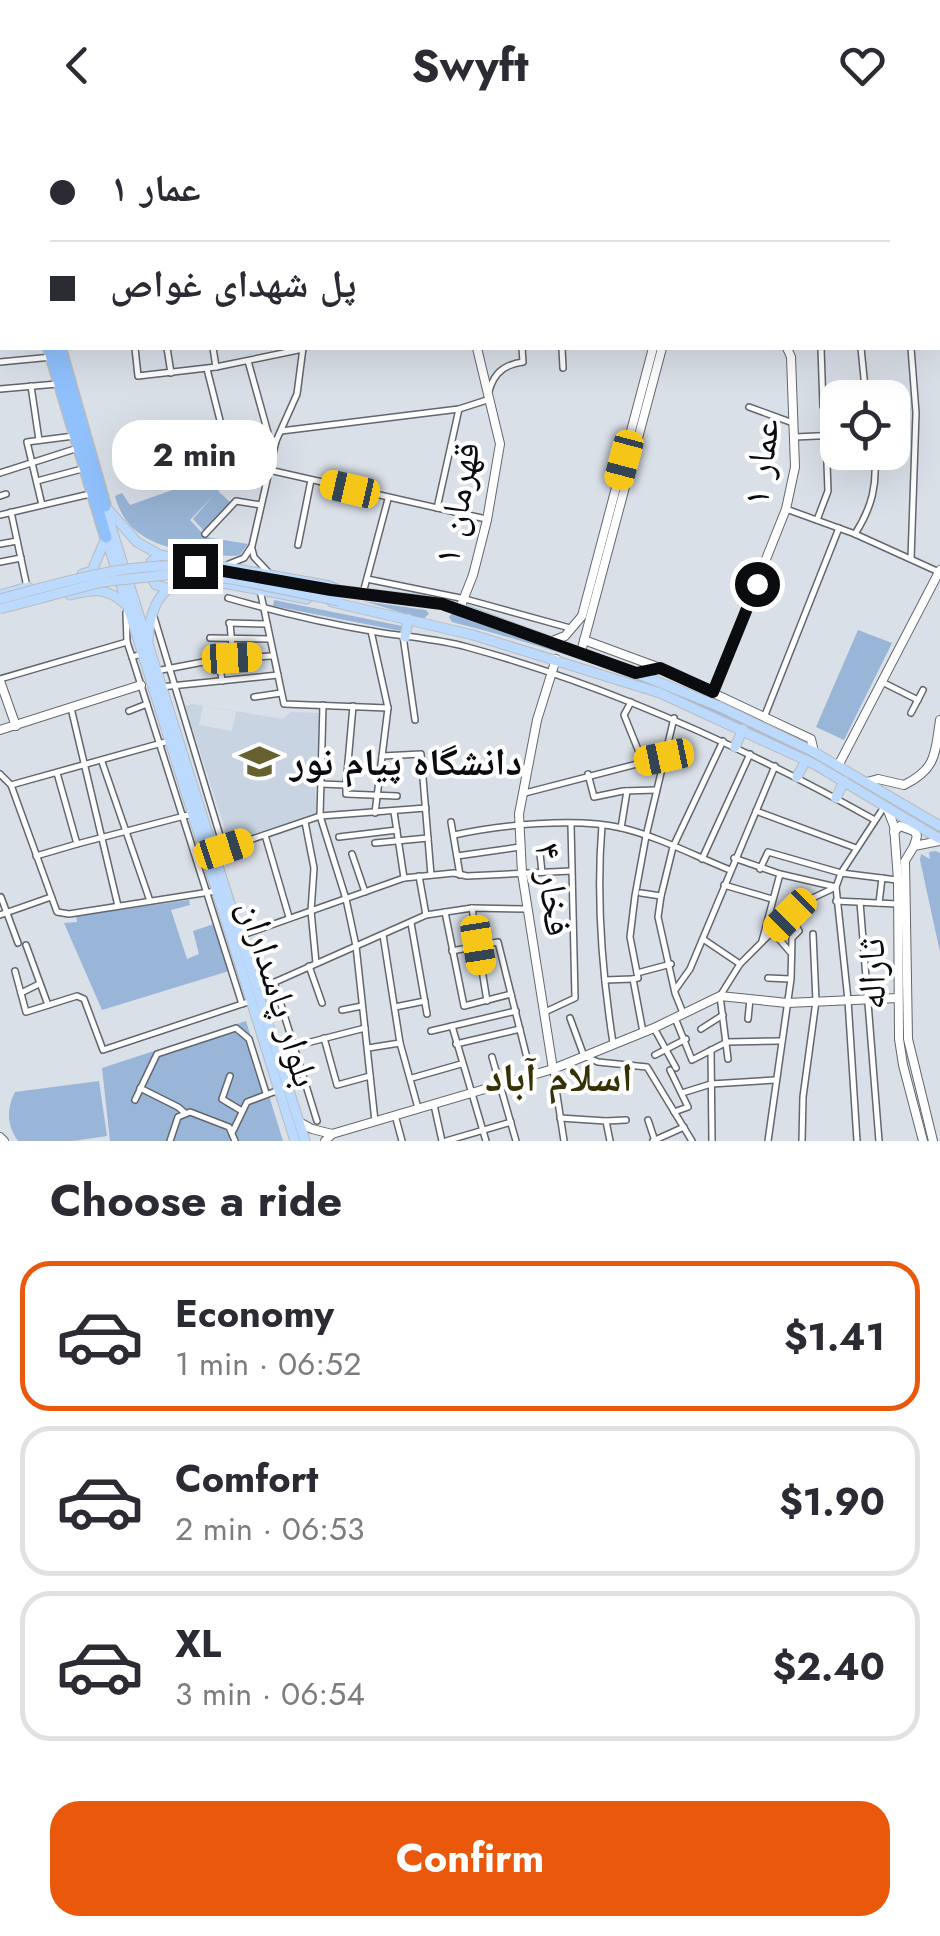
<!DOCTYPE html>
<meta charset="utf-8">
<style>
:root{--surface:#fff;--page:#f7f7f7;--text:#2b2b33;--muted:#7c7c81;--line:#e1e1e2;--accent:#ea580c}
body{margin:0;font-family:Jost,"Noto Naskh Arabic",sans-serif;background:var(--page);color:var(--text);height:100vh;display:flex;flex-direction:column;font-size:38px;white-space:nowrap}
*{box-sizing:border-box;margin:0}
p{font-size:32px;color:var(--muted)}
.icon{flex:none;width:55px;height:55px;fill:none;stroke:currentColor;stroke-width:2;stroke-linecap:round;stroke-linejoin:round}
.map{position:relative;height:1011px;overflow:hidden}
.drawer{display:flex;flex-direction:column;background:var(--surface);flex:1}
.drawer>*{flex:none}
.top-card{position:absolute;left:0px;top:0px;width:940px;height:220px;box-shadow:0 10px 40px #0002;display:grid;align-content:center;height:220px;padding:0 50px;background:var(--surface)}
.controls{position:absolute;left:820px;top:250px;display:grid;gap:20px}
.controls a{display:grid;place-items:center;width:90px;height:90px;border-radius:20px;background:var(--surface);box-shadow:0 10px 40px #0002;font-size:50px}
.end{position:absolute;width:45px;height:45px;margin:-22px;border:12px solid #0a0c0f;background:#fff;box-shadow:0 0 0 5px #fff}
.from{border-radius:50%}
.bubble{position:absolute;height:70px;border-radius:30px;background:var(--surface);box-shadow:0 10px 40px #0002;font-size:32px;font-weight:700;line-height:70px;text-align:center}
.car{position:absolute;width:30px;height:60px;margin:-30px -15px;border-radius:12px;box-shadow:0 0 8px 2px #0007;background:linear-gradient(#f5c518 24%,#345 0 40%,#f5c518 0 76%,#345 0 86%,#f5c518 0)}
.top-card b{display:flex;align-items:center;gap:35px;height:95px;font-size:38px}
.top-card b+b{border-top:2px solid var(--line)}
.top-card i{width:25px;height:25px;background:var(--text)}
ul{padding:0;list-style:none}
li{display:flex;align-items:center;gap:30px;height:150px;margin:0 20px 15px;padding:0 30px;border:5px solid var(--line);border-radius:30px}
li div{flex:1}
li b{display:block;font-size:38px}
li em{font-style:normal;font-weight:700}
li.selected{border-color:var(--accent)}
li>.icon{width:90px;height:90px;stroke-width:1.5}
h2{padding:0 50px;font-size:45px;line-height:120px}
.action{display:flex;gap:20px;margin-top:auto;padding:20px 50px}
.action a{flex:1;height:115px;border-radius:30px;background:var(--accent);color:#fff;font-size:40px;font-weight:700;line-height:115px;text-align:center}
header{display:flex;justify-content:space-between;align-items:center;height:130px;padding:0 50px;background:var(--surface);font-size:45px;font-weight:700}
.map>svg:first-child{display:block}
.built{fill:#c9d4e2;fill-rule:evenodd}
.green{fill:#99b5d7}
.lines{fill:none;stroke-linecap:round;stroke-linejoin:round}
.street-casing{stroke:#62676e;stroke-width:8}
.secondary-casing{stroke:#62676e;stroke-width:10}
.primary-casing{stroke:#babbbc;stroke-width:11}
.highway-casing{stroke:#babbbc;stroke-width:14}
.street{stroke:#fff;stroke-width:5}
.secondary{stroke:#fff;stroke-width:8}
.primary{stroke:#bcdafe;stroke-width:9}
.highway{stroke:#90c1fd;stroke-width:11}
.primary-bridge-casing{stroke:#babbbc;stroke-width:11;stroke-linecap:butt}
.primary-bridge{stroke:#bcdafe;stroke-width:9}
.route{stroke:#0a0c0f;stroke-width:12}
.labels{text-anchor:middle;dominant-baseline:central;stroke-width:8;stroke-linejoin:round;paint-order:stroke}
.street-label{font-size:38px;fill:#0a0c0f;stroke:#fff}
.poi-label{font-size:38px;font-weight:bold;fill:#0a0c0f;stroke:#fff;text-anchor:start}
.neighbourhood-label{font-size:40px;font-weight:bold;fill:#363207;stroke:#fff}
</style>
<header><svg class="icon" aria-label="back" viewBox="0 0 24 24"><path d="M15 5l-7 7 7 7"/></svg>Swyft<svg class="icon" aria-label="heart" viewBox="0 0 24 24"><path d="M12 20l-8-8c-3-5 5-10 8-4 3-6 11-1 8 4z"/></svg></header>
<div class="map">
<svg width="940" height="1011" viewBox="0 0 940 1011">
<rect width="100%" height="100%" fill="#dae0e8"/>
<path class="built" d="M192,574L283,589L291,582L320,583L315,662L317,685L229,711L185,576ZM203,576L236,582L232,601L199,595Z"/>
<g class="green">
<path d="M229,340L232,346L218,361L232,374L205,402L193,389L215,364L190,390L206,407L248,414L240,425C227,427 213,425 200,423C161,418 126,408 115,366L122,363L130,375Z"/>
<polygon points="274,470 402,496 401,501 273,476"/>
<polygon points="363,471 426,480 429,484 423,489"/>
<path d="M453,482C564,519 675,558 780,610C835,637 887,669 940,700V704C791,607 624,535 452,492L449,487Z"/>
<polygon points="858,500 892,513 844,610 816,597"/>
<polygon points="936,721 940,723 940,822 920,730 921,724 930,729 929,722"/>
<polygon points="189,770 190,775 171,780 187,829 199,824 193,801 217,793 229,841 102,880 64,793 77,792 76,786"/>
<polygon points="246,891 283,1011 110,1011 102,938"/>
<path d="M99,951L107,1006L73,1011H18C7,996 6,979 15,962Z"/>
</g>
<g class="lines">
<defs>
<g id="street">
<polyline points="29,0 29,2"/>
<polyline points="191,0 191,2"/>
<polyline points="233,0 233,2"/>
<polyline points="591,0 592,2"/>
<polyline points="716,0 717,2"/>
<polyline points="775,0 775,2"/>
<polyline points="823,0 824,2"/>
<polyline points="939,0 940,6"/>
<polyline points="542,2 545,0"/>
<polyline points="938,45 940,44"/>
<polyline points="0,99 2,106"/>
<polyline points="0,130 2,130"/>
<polyline points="0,181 2,181"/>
<polyline points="135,218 138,246 216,237 303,219"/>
<polyline points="167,218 171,243"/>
<polyline points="213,218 216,237"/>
<polyline points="562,218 563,238"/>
<polyline points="821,218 823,276"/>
<polyline points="861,218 866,268"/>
<polyline points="911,218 916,283 911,429"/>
<polyline points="248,231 270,310"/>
<polyline points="0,232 52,227"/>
<polyline points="207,239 230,330 270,310 276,311"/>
<polyline points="31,256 39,310"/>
<polyline points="0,259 57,254"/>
<polyline points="749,277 793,293"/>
<path d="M281,301L459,279L487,270C491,247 500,235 523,232L522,218"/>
<polyline points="795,307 838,305"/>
<polyline points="269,340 486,389"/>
<polyline points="0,343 78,318"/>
<polyline points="37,351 82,339"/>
<polyline points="0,366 6,364"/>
<polyline points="42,375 27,312 74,306"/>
<polyline points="437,378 459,279"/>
<polyline points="786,379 855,404 939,442"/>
<polyline points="11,382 27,457"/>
<polyline points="0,385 90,364"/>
<polyline points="817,390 828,361 826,306"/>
<polyline points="205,404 236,371 261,375"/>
<path d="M855,404C872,377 878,354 874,322"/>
<polyline points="0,414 17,411"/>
<polyline points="298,415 311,350"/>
<polyline points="252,419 254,427 268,442"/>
<polyline points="0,432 21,428"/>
<polyline points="229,434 244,428 252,416 276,311 297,264 303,218"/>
<polyline points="367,449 465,469 570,498"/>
<polyline points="260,460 284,574 388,578"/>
<polyline points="363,463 388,369"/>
<path d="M228,468C277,482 327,494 377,502C407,507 438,509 467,517C610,556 744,617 873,689"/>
<polyline points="126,483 127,512"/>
<polyline points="154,487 224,719"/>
<polyline points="229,493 267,494"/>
<polyline points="230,493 233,528"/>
<polyline points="371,501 388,578 375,683"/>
<polyline points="403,506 415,590"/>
<polyline points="210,508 270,509"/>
<polyline points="132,527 242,874"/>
<polyline points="219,529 222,551"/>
<polyline points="156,541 219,529 272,526"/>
<polyline points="0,549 127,512 132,527 141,524"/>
<polyline points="882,552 918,570"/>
<polyline points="161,557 278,545"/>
<polyline points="254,567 281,563"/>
<polyline points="631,572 624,585 643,632"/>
<polyline points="323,575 320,686 346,769 356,816 375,991"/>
<polyline points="71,578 118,776"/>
<polyline points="129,581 147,574"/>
<polyline points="911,583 923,560"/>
<polyline points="765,585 839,398"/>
<polyline points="382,626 421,624 431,745"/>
<polyline points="102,632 150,771"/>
<polyline points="0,644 11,655 57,782 69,784 216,761"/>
<polyline points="588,644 594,667 623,661 656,660"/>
<polyline points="321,654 346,655 353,576"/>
<polyline points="11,655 169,611"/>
<polyline points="346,655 346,664 397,666"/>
<polyline points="525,663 664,627"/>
<polyline points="756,681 856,718"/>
<polyline points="394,682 404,748"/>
<polyline points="305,692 314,738 311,781 316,833"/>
<polyline points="451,692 460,745"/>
<path d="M602,695C596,767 602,842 613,913"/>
<polyline points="621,698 627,661"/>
<polyline points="265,705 289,787"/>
<path d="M454,705C499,695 576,687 622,698C659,707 695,726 730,740"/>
<polyline points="339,707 397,700"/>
<polyline points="375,713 428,708"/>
<polyline points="77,714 192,684"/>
<polyline points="214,722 320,686 426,678"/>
<polyline points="352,724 365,762"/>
<polyline points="540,724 542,742"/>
<polyline points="36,726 77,714 57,643"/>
<polyline points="457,726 520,717"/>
<polyline points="734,728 780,744 762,811"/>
<polyline points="702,729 750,624"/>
<polyline points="760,739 768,722 841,743 897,750"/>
<polyline points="780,744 836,757 848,870 857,1011"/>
<polyline points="419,746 426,785"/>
<polyline points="724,755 772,769"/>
<polyline points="641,763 661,766"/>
<polyline points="1,767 18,813"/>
<polyline points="836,771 897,774"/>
<polyline points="860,772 879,1011"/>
<polyline points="879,773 882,748"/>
<polyline points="472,778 487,871"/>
<polyline points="445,782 464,876 511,864"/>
<polyline points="0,785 51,767"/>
<polyline points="411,793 427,884"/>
<polyline points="773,802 791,823"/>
<polyline points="383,805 400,913 418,978"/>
<polyline points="240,806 404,748 454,743 467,746 571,741"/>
<polyline points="703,809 740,834"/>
<polyline points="26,815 48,875"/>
<polyline points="452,821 498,812 531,944"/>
<polyline points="309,836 322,873"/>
<polyline points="15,841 26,882 77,866 84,869 103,920 251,871"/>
<polyline points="637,843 671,834"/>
<polyline points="768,848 790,849"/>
<polyline points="605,850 633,849"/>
<polyline points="274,852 317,991"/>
<polyline points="257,860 426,785 472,778 528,779"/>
<polyline points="675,860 690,839 775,636"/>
<polyline points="21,863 39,854"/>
<polyline points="395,877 425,871"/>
<polyline points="342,880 362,876"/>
<polyline points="545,882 575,868 571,695"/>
<polyline points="683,883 675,863 658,787 661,766 673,717 723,611"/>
<polyline points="570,888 584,926 598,932 647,937 692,1011"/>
<polyline points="675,888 692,930 727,912 782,911"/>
<polyline points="748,889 750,869"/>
<polyline points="452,896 486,1011"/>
<polyline points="654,898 676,938"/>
<polyline points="701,899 723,885"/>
<polyline points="431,901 516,881"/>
<polyline points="643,902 633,849 638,848 630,807 635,766 646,706 674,588"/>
<polyline points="324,908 337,955 370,946"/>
<polyline points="456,914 520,899"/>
<polyline points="295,916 365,898"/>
<polyline points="368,918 400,913"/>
<polyline points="711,920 712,1011"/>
<polyline points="655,925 686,909"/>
<polyline points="492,927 516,1011"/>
<polyline points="728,929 720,866 740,834 800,774 836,757 841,743 884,677"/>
<polyline points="553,939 564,1011"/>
<polyline points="670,940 688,977 674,982"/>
<polyline points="230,946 222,969 242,981"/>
<polyline points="412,948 461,934"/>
<polyline points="140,958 178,977 185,983"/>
<polyline points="682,963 711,954 775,950"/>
<polyline points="135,970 157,924 236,898 249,909 266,963"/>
<polyline points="434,975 442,1011"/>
<polyline points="395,985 402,1011"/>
<polyline points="560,988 606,991 610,1011"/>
<polyline points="648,990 655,1011"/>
<polyline points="606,991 626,990"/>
<polyline points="233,1001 247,972 279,960"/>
<polyline points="170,1011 178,987 190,982 229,997 235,1011"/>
<polyline points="446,1011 511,992"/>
<polyline points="653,1011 684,997"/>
<polyline points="768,1011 791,849 792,808 799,801 790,785"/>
<polyline points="802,1011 803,967 816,871 813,804"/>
</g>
<g id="secondary">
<polyline points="282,0 282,2"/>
<polyline points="455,0 455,2"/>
<polyline points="651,0 652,2"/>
<polyline points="661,0 661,2"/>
<polyline points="59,2 87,0"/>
<polyline points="0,4 2,5"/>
<polyline points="938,128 940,128"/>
<polyline points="460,478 473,445 487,390 500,314 477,218"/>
<polyline points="584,510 660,538"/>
<polyline points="550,512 565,506 582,486 653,218"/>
<polyline points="581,522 662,218"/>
<polyline points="636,543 660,538 811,609 814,622"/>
<polyline points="0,551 16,596"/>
<polyline points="713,562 786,379 795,337 791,227 787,218"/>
<polyline points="0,600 141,555"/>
<polyline points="838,636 940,440"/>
<path d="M867,652L878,649L904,655C937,639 935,623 940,590"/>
<polyline points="887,678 894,696 898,750 899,909 903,935 923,1011"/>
<polyline points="894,702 900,696 914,701 917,706 914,716"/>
<polyline points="553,939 522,743 519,684 537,590 556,529"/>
<polyline points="299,992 312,999 332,1004"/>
<polyline points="0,1007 4,1011"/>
<polyline points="325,1011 332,1004 553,939 654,898 720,866 787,873 898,868"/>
<polyline points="933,1011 908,909 905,731 914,716 940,711"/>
</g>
<g id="primary">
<polyline points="105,376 137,412 160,425 330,456 339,460 428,471 460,478 646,547 718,576 814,622 940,696"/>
<polyline points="107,384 305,1011"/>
<polyline points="106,407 295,1011"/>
<polyline points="160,425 151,432 149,444 156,455 167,458"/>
<polyline points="82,444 92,441 105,410"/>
<polyline points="0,465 28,457"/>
<path d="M70,465C93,459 107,457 125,474"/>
<polyline points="332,472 473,505 660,563 814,634 940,709"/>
<polyline points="405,507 408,489"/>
<path d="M148,512C151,450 180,446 235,455C259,460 283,464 307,469"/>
<polyline points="735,617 743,599"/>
<polyline points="797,647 806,630"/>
<polyline points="836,668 844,651"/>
</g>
<g id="highway">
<polyline points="0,32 2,40"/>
<polyline points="0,62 2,70"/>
<polyline points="49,218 106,407"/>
<polyline points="60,218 105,376"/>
</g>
</defs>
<use href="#street" class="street-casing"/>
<use href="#secondary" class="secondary-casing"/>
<use href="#primary" class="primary-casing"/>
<use href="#highway" class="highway-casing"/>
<use href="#street" class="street"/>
<use href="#secondary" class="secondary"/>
<use href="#primary" class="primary"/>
<use href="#highway" class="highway"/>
<defs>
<g id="primary-bridge">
<path d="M0,469C65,452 132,430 200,437C243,442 297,461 339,460"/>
<polyline points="0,479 102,452 174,444 232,449 339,471"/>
</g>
</defs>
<use href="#primary-bridge" class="primary-bridge-casing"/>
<use href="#primary-bridge" class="primary-bridge"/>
</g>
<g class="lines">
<polyline class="route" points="195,436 331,460 442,474 636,543 660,538 713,562 757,454"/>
</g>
<defs>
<symbol id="university-bare" viewBox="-9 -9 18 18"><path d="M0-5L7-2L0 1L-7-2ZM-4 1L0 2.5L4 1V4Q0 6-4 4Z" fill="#66612e" stroke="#fff" stroke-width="2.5" paint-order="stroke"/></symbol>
</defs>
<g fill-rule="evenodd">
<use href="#university-bare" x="232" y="604" width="55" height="55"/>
</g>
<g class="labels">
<g class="street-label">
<text transform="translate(760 332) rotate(-83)">عمار ۱</text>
<text transform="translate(456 373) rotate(-80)">قهرمان ۱</text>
<text transform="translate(554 759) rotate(83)">فخار ۴</text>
<text transform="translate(871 844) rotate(-91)">ثاراله</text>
<text transform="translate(280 863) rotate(73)">بلوار پاسداران</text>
</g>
<g class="poi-label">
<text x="290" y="631">دانشگاه پیام نور</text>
</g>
<g class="neighbourhood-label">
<text x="559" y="947">اسلام آباد</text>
</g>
</g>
</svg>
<div class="controls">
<a><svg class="icon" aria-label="locate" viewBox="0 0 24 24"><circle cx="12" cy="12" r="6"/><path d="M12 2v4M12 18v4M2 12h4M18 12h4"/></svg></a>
</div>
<i class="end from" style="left:757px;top:454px"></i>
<i class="end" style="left:195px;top:436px"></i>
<div class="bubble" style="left:112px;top:290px;width:165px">2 min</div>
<i class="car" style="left:624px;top:330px;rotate:195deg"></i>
<i class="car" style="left:350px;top:359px;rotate:283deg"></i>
<i class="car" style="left:232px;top:528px;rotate:87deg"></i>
<i class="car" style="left:664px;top:627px;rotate:258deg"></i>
<i class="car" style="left:224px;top:719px;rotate:72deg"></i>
<i class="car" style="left:790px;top:785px;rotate:225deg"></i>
<i class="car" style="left:478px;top:815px;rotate:171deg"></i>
<div class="top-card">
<b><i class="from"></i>عمار ۱</b>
<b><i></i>پل شهدای غواص</b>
</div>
</div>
<section class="drawer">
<h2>Choose a ride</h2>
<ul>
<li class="selected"><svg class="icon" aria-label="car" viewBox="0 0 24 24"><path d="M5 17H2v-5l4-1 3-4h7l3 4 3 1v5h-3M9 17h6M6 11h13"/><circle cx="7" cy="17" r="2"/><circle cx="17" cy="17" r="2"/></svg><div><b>Economy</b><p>1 min · 06:52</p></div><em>$1.41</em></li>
<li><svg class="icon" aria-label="car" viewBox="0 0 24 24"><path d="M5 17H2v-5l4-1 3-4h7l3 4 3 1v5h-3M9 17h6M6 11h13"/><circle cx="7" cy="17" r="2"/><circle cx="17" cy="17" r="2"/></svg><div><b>Comfort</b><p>2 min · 06:53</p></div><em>$1.90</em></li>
<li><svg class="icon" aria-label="car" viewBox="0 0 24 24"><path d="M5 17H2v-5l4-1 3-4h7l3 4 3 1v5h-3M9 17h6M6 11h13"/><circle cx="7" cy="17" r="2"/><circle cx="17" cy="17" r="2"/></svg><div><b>XL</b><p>3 min · 06:54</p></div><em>$2.40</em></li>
</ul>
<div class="action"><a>Confirm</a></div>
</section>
